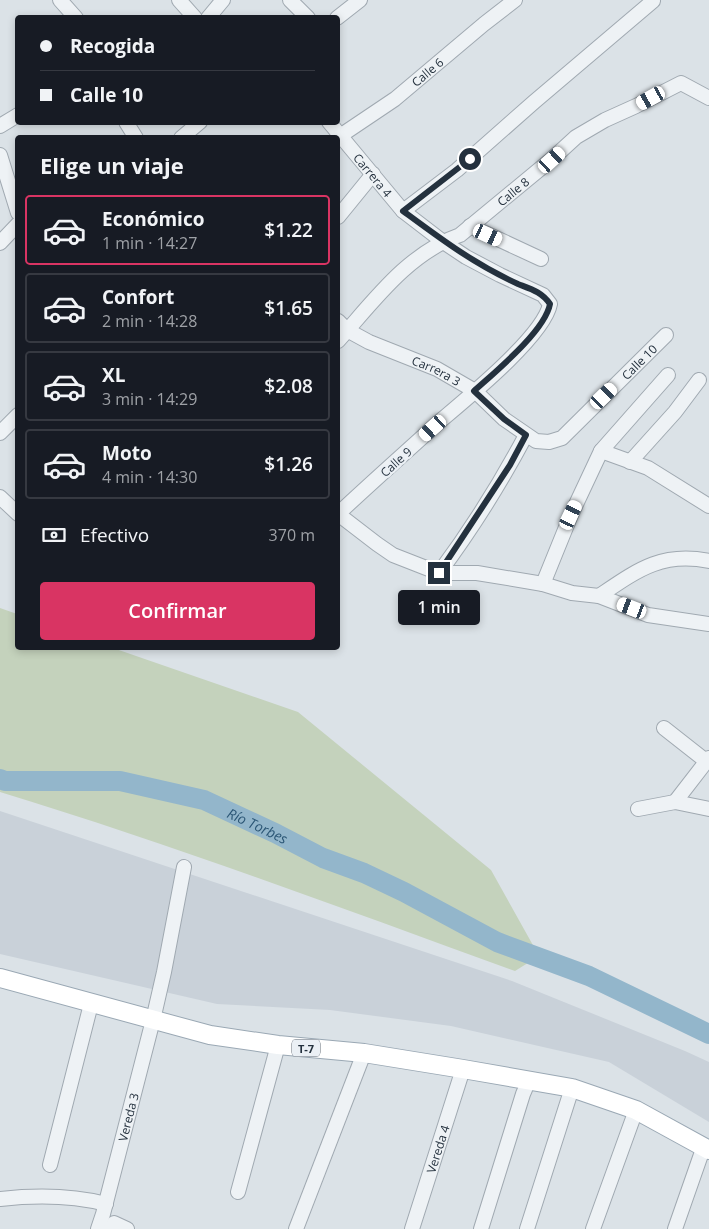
<!DOCTYPE html>
<html lang="es">
<meta charset="utf-8">
<style>
:root{--surface:#171b24;--page:#242831;--text:#f1f3f6;--muted:#9ea1a6;--line:#363941;--accent:#d93463}
body{margin:0;font-family:"Open Sans",sans-serif;background:var(--page);color:var(--text);height:100vh;display:flex;flex-direction:column;font-size:19px;white-space:nowrap}
*{box-sizing:border-box;margin:0}
p{font-size:16px;color:var(--muted)}
.icon{flex:none;width:28px;height:28px;fill:none;stroke:currentColor;stroke-width:2;stroke-linecap:round;stroke-linejoin:round}
.map{position:relative;flex:1;overflow:hidden}
.side{position:absolute;left:15px;top:135px;width:325px;height:515px;display:flex;flex-direction:column;background:var(--surface);border-radius:5px;box-shadow:0 2px 8px #0003}
.side>*{flex:none}
.top-card{position:absolute;left:15px;top:15px;width:325px;height:110px;border-radius:5px;box-shadow:0 2px 8px #0003;display:grid;align-content:center;height:110px;padding:0 25px;background:var(--surface)}
.end{position:absolute;width:22px;height:22px;margin:-11px;border:6px solid #24313e;background:#fff;box-shadow:0 0 0 2px #fff}
.from{border-radius:50%}
.bubble{position:absolute;height:35px;border-radius:5px;background:var(--surface);box-shadow:0 2px 8px #0003;font-size:16px;font-weight:600;line-height:35px;text-align:center}
.car{position:absolute;width:15px;height:30px;margin:-15px -8px;border-radius:6px;box-shadow:0 0 4px 1px #0007;background:linear-gradient(#fff 24%,#345 0 40%,#fff 0 76%,#345 0 86%,#fff 0)}
.top-card b{display:flex;align-items:center;gap:18px;height:48px;font-size:19px}
.top-card b+b{border-top:1px solid var(--line)}
.top-card i{width:12px;height:12px;background:var(--text)}
ul{padding:0;list-style:none}
li{display:flex;align-items:center;gap:15px;height:70px;margin:0 10px 8px;padding:0 15px;border:2px solid var(--line);border-radius:5px}
li div{flex:1}
li b{display:block;font-size:19px}
li em{font-style:normal;font-weight:600}
li.on{border-color:var(--accent)}
li>.icon{width:45px;height:45px;stroke-width:1.5}
h2{padding:0 25px;font-size:22px;line-height:60px}
.pay{display:flex;align-items:center;gap:12px;height:55px;padding:0 25px;font-size:19px}
.pay p{margin-inline-start:auto}
.action{display:flex;gap:10px;margin-top:auto;padding:10px 25px}
.action a{flex:1;height:58px;border-radius:5px;background:var(--accent);color:#fff;font-size:20px;font-weight:600;line-height:58px;text-align:center}
.map>svg:first-child{display:block}
.built{fill:#c9d1d9}
.green{fill:#c4d2bc}
.lines{fill:none;stroke-linecap:round;stroke-linejoin:round}
.river{stroke:#93b6cb;stroke-width:20}
.minor-casing{stroke:#a0a9b1;stroke-width:16}
.major-casing{stroke:#9aa8b4;stroke-width:20}
.minor{stroke:#eef2f5;stroke-width:14}
.major{stroke:#fff;stroke-width:18}
.route{stroke:#24313e;stroke-width:6}
.labels{text-anchor:middle;dominant-baseline:central;stroke-width:4.5;stroke-linejoin:round;paint-order:stroke}
.shield{fill:#ebf0f5;stroke:#606a75;stroke-width:1}
.shield-label{font-size:11px;font-weight:bold;fill:#24313e}
.street-label{font-size:12px;fill:#24313e;stroke:#ebf0f5}
.water-label{font-size:14px;font-style:italic;fill:#2b5675;stroke:#ebf0f5}
</style>
<div class="map">
<svg width="709" height="1229" viewBox="0 0 709 1229">
<rect width="100%" height="100%" fill="#dbe2e7"/>
<polygon class="built" points="0,811 512,981 685,1051 709,1062 709,1122 609,1062 451,1026 330,1010 217,1004 0,954"/>
<path class="green" d="M0,608L17,614L18,648H113L298,712L491,870L539,956L515,971C344,909 174,845 0,792Z"/>
<g class="lines">
<path class="river" id="s1" d="M0,779L5,781H120L204,800L275,833L323,858L364,873L404,892L497,942L589,976L709,1034"/>
<defs>
<g id="minor">
<polyline points="60,0 76,18"/>
<polyline points="179,0 195,18"/>
<polyline points="290,0 308,18"/>
<polyline points="208,18 223,0"/>
<polyline points="337,18 360,0"/>
<polyline points="126,122 136,138"/>
<path id="s2" d="M329,122L403,211L442,241L466,257L500,275L543,295L550,304C544,336 466,399 439,422C405,453 371,483 338,514"/>
<polyline points="0,126 18,115"/>
<polyline points="181,138 200,122"/>
<path id="s3" d="M337,138L395,99L484,24L515,0"/>
<polyline points="0,155 18,213"/>
<polyline points="403,211 457,170 534,102 653,1 652,0"/>
<polyline points="338,217 373,174"/>
<polyline points="470,226 541,259"/>
<polyline points="0,243 18,224"/>
<path id="s4" d="M338,321L347,330L369,342L437,369L475,391L504,419L536,441L549,442L562,438L666,335"/>
<path id="s5" d="M338,341C373,302 408,253 460,235L552,159L576,137L605,120L636,106L681,83L709,98"/>
<polyline points="0,433 18,415"/>
<polyline points="601,451 668,375"/>
<polyline points="630,462 675,412 699,380"/>
<polyline points="0,497 18,514"/>
<polyline points="338,514 377,544 393,555 439,573 477,573 543,584 572,593 599,596 648,615 709,624"/>
<path d="M439,573C471,530 501,482 526,435"/>
<polyline points="543,584 571,515 601,451 648,468 709,506"/>
<path d="M599,596C636,571 662,551 709,561"/>
<polyline points="664,728 706,761"/>
<polyline points="675,802 709,758"/>
<polyline points="638,809 675,802 709,809"/>
<polyline points="50,1165 91,1004"/>
<polyline points="238,1192 278,1045"/>
<path d="M0,1199C36,1195 71,1195 106,1204"/>
<path id="s6" d="M98,1229L103,1214L153,1020L164,972L184,867"/>
<polyline points="111,1229 114,1223 127,1229"/>
<polyline points="296,1229 364,1053"/>
<path id="s7" d="M412,1229L463,1069"/>
<polyline points="481,1229 523,1094 529,1080"/>
<polyline points="527,1229 572,1088"/>
<polyline points="593,1229 636,1110"/>
<polyline points="675,1229 704,1146"/>
</g>
<polyline id="major" points="0,978 210,1035 278,1045 364,1053 463,1069 572,1088 636,1110 709,1150"/>
</defs>
<use href="#minor" class="minor-casing"/>
<use href="#major" class="major-casing"/>
<use href="#minor" class="minor"/>
<use href="#major" class="major"/>
</g>
<g class="lines">
<path class="route" d="M439,573L510,465L526,435L504,419L474,391C495,372 545,331 550,304C542,292 531,289 518,284C474,264 441,239 403,211L470,159"/>
</g>
<g class="labels">
<rect class="shield" x="292" y="1039.5" width="28" height="17" rx="4"/>
<g class="shield-label">
<text x="306" y="1048">T-7</text>
</g>
<g class="street-label">
<text stroke="none"><textPath href="#s3" startOffset="112">Calle 6</textPath></text>
<text stroke="none"><textPath href="#s2" startOffset="69">Carrera 4</textPath></text>
<text stroke="none"><textPath href="#s5" startOffset="232">Calle 8</textPath></text>
<text stroke="none"><textPath href="#s4" startOffset="369">Calle 10</textPath></text>
<text stroke="none"><textPath href="#s4" startOffset="111">Carrera 3</textPath></text>
<text transform="translate(396 462) rotate(-42)">Calle 9</text>
<text stroke="none"><textPath href="#s6" startOffset="116">Vereda 3</textPath></text>
<text stroke="none"><textPath href="#s7" startOffset="84">Vereda 4</textPath></text>
</g>
<g class="water-label">
<text stroke="none"><textPath href="#s1" startOffset="266">Río Torbes</textPath></text>
</g>
</g>
</svg>
<i class="end from" style="left:470px;top:159px"></i>
<i class="end" style="left:439px;top:573px"></i>
<div class="bubble" style="left:398px;top:590px;width:82px">1 min</div>
<i class="car" style="left:651px;top:98px;rotate:241deg"></i>
<i class="car" style="left:552px;top:160px;rotate:48deg"></i>
<i class="car" style="left:488px;top:235px;rotate:115deg"></i>
<i class="car" style="left:604px;top:396px;rotate:46deg"></i>
<i class="car" style="left:433px;top:428px;rotate:228deg"></i>
<i class="car" style="left:571px;top:515px;rotate:25deg"></i>
<i class="car" style="left:632px;top:608px;rotate:291deg"></i>
<div class="top-card">
<b><i class="from"></i>Recogida</b>
<b><i></i>Calle 10</b>
</div>
<section class="side">
<h2>Elige un viaje</h2>
<ul>
<li class="on"><svg class="icon" aria-label="car" viewBox="0 0 24 24"><path d="M5 17H2v-5l4-1 3-4h7l3 4 3 1v5h-3M9 17h6M6 11h13"/><circle cx="7" cy="17" r="2"/><circle cx="17" cy="17" r="2"/></svg><div><b>Económico</b><p>1 min · 14:27</p></div><em>$1.22</em></li>
<li><svg class="icon" aria-label="car" viewBox="0 0 24 24"><path d="M5 17H2v-5l4-1 3-4h7l3 4 3 1v5h-3M9 17h6M6 11h13"/><circle cx="7" cy="17" r="2"/><circle cx="17" cy="17" r="2"/></svg><div><b>Confort</b><p>2 min · 14:28</p></div><em>$1.65</em></li>
<li><svg class="icon" aria-label="car" viewBox="0 0 24 24"><path d="M5 17H2v-5l4-1 3-4h7l3 4 3 1v5h-3M9 17h6M6 11h13"/><circle cx="7" cy="17" r="2"/><circle cx="17" cy="17" r="2"/></svg><div><b>XL</b><p>3 min · 14:29</p></div><em>$2.08</em></li>
<li><svg class="icon" aria-label="car" viewBox="0 0 24 24"><path d="M5 17H2v-5l4-1 3-4h7l3 4 3 1v5h-3M9 17h6M6 11h13"/><circle cx="7" cy="17" r="2"/><circle cx="17" cy="17" r="2"/></svg><div><b>Moto</b><p>4 min · 14:30</p></div><em>$1.26</em></li>
</ul>
<div class="pay"><svg class="icon" aria-label="cash" viewBox="0 0 24 24"><path d="M3 7h18v10H3z"/><circle cx="12" cy="12" r="2"/></svg>Efectivo<p>370 m</p></div>
<div class="action"><a>Confirmar</a></div>
</section>
</div>
